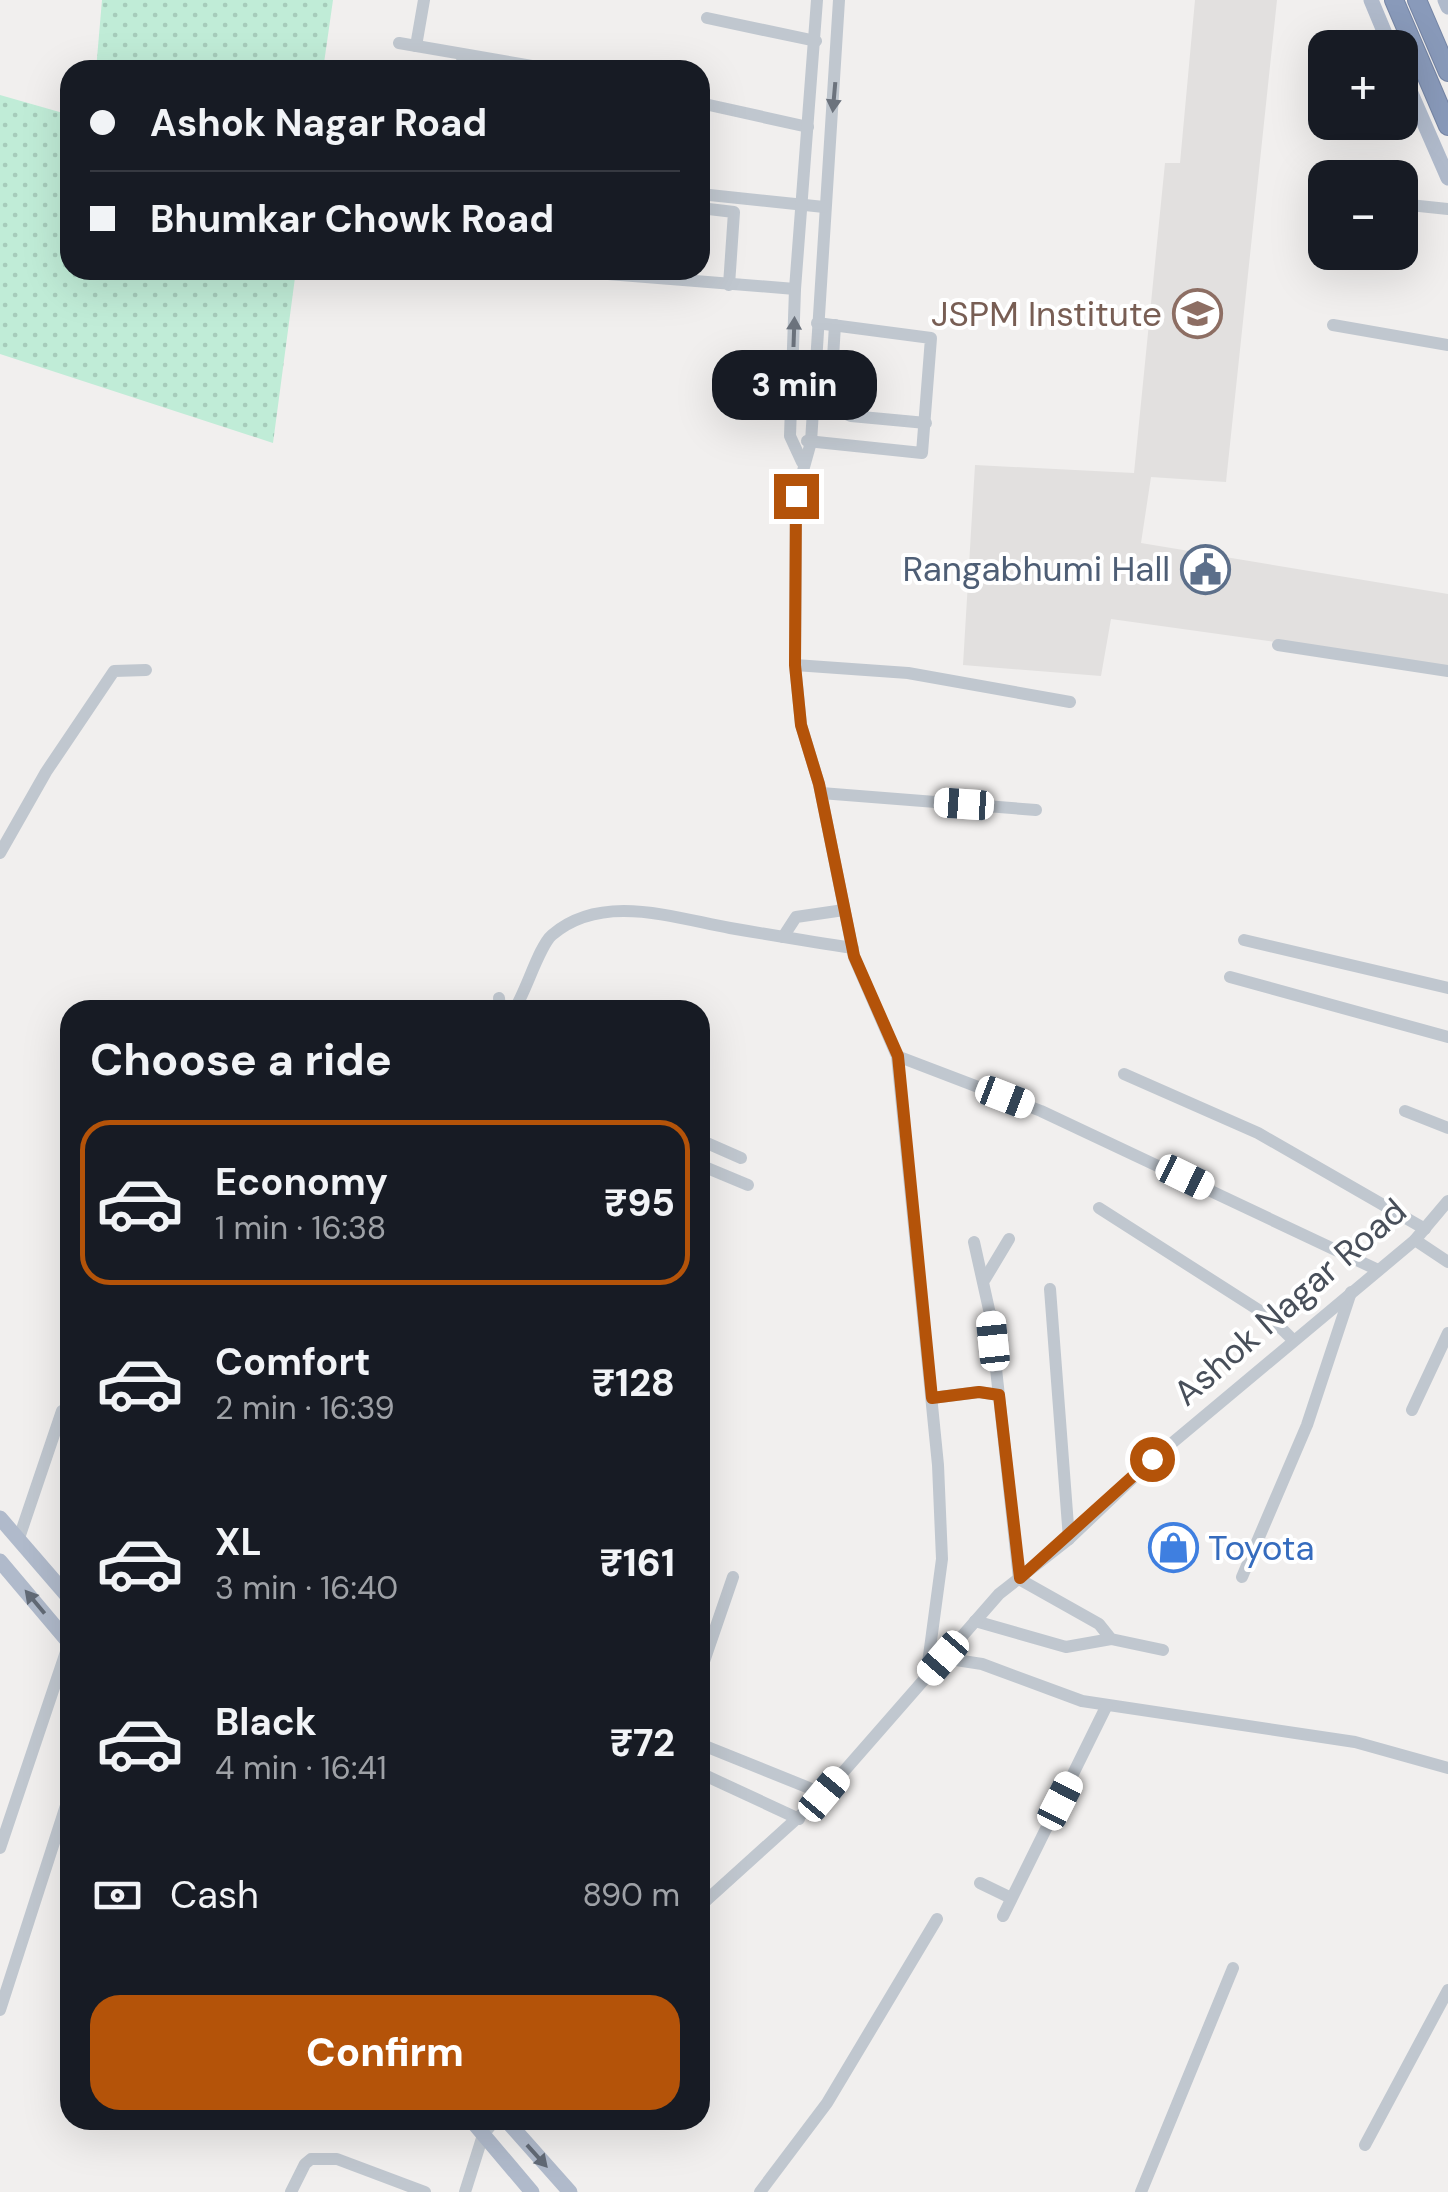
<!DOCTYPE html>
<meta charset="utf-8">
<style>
:root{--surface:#171b24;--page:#20242c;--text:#f1f3f6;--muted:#9ea1a6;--line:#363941;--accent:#b45309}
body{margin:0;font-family:"DM Sans",sans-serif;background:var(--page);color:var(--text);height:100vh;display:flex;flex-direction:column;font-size:38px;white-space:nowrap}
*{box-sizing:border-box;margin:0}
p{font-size:32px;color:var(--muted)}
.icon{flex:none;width:55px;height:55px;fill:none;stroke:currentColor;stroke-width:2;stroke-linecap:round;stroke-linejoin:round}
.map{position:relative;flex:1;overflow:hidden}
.side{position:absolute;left:60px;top:1000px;width:650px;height:1130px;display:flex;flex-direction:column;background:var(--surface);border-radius:30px;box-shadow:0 10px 40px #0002}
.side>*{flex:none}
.banner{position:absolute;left:60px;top:60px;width:650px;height:220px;border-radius:30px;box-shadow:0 10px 40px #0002;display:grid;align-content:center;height:220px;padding:0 30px;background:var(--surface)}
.tools{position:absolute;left:1308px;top:30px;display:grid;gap:20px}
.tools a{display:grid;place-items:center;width:110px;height:110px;border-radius:20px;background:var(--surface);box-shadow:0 10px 40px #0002;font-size:50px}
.end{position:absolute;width:45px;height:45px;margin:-22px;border:12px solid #b45309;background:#fff;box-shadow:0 0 0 5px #fff}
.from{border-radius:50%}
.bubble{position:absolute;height:70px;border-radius:30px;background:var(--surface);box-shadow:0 10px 40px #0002;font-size:32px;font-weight:800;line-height:70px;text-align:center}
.car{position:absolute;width:30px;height:60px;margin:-30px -15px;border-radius:12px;box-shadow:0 0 8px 2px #0007;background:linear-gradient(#fff 24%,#345 0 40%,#fff 0 76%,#345 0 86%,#fff 0)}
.banner b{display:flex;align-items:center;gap:35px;height:95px;font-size:38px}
.banner b+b{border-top:2px solid var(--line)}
.banner i{width:25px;height:25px;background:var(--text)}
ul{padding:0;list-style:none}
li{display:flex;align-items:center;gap:30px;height:165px;margin:0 20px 15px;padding:0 10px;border:5px solid transparent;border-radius:30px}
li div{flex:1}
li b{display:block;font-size:38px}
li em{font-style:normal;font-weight:800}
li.on{border-color:var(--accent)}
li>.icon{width:90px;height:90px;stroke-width:1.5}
h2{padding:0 30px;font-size:45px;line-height:120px}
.pay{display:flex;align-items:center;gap:25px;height:110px;padding:0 30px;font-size:38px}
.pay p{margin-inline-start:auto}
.action{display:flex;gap:20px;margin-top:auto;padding:20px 30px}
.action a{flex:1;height:115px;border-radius:30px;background:var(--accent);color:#fff;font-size:40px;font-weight:800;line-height:115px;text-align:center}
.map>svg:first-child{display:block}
.education{fill:#e2e0df}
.grass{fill:url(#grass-dots)}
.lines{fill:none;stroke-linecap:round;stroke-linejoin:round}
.highway-casing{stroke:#7585a5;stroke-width:20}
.minor{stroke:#c0c7cf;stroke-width:12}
.major{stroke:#b0bacb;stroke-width:15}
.highway{stroke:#899aba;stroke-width:18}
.oneway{fill:#6c737d}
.oneway2{fill:#626a76}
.route{stroke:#b45309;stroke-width:12}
.labels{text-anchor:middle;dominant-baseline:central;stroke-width:8;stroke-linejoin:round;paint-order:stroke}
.education-label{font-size:35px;fill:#785e54;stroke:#fff;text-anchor:end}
.service-label{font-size:35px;fill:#4e5e75;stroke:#fff;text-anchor:end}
.street-label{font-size:35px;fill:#484f5a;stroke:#fff}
.shop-label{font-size:35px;fill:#366cbe;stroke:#fff;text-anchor:start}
</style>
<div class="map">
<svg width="1448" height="2192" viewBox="0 0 1448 2192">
<defs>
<pattern id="grass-dots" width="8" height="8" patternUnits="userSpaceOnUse" patternTransform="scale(2.5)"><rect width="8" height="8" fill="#c0ecd7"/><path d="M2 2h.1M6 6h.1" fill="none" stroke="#a6ccbb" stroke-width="1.8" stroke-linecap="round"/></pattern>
</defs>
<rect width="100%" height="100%" fill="#f1efee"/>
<polygon class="education" points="1195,0 1277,0 1226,482 1151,477 1141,543 1448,594 1448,666 1111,619 1101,676 963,665 975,465 1134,473 1165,163 1180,163"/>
<g class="grass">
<polygon points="102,0 333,0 323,70 96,70"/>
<polygon points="0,95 70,115 70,270 296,270 273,443 0,354"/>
</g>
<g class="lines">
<defs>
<g id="highway">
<polyline points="1394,0 1448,126"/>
<polyline points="1417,0 1448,72"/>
</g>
</defs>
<use href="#highway" class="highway-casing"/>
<g class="minor">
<polyline points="839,0 811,442 796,496 795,665 801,725 819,784 854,957 897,1056 938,1465 942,1559 926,1678"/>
<polyline points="707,18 816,41"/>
<polyline points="399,43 555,70"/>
<polyline points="416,46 424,0"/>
<polyline points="460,70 461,63 489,67"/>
<polyline points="700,103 808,127"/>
<polyline points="700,194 824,207"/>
<polyline points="1400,204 1448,209"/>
<polyline points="700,208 734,212 729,285"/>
<polyline points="558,270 795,289"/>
<polyline points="835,325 830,407 851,416 926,423"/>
<polyline points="1333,325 1448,345"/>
<polyline points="807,441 922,453 931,338 817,323"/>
<polyline points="802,462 790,436 795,289 817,0"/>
<polyline points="1278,645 1448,671"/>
<polyline points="795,665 908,673 1070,702"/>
<polyline points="821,793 1036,810"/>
<polyline points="0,853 46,772 114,671 146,670"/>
<polyline points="783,937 796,917 844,910"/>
<polyline points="1244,940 1448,988"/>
<polyline points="1230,977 1448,1037"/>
<polyline points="499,998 500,1010"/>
<path d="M514,1010C526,992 539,946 552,935C602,892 674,918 730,928C771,935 812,942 853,948"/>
<polyline points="897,1056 1041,1111 1378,1270"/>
<polyline points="1124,1074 1258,1133 1425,1229"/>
<polyline points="1405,1111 1448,1128"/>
<polyline points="700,1140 741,1158"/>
<polyline points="700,1165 748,1185"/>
<polyline points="1099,1208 1271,1318 1293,1340"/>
<polyline points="1415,1240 1448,1262"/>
<polyline points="974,1242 990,1314 1019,1579 1099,1624 1111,1639 1163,1650"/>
<polyline points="985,1279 1009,1239"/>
<polyline points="1050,1289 1069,1539"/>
<polyline points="932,1398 979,1392 999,1395"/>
<polyline points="1412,1410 1448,1333"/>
<polyline points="19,1538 62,1411"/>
<polyline points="1242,1577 1307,1425 1351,1292"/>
<polyline points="975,1621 1066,1647 1111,1639"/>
<polyline points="943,1658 982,1664 1082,1701 1355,1742 1448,1768"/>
<polyline points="700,1673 733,1577"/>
<polyline points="700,1744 824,1794"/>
<polyline points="700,1773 799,1819"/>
<polyline points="0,1848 69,1643"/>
<polyline points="980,1883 1011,1898"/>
<polyline points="700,1906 824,1794 999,1594 1069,1539 1153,1459 1415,1240 1448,1201"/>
<polyline points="1003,1916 1107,1705"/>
<polyline points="0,2010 70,1793"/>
<polyline points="1365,2145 1448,1990"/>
<polyline points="291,2192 305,2164 311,2159 337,2159 425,2192"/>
<polyline points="465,2192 483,2135 495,2120"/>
<polyline points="760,2192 827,2103 937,1919"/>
<polyline points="1141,2192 1233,1968"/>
</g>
<g class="major">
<polyline points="1371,0 1391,48"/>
<polyline points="1445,0 1448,7"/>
<polyline points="1400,68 1448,178"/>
<polyline points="0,1518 70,1599"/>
<polyline points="0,1561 70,1644"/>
<polyline points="471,2120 532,2192"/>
<polyline points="506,2120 570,2192"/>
</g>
<use href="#highway" class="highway"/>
</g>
<defs><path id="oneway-solid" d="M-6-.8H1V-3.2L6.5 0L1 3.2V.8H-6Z" transform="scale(2.5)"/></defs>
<g class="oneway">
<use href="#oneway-solid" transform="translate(834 97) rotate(95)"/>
<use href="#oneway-solid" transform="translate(794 332) rotate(-88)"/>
</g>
<g class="oneway2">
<use href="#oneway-solid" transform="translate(35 1602) rotate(-130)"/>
<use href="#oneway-solid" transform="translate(537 2156) rotate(48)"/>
</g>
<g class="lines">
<polyline class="route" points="796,496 795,665 801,725 819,784 854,956 898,1056 932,1398 979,1392 999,1395 1020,1578 1152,1459"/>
</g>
<defs>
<symbol id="university-ring" viewBox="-11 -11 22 22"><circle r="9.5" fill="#fff" stroke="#8d6e63" stroke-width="1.5"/><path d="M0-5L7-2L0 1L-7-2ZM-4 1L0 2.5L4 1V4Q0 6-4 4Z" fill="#8d6e63"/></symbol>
<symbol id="civic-ring" viewBox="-11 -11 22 22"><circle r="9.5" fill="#fff" stroke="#5c6f8a" stroke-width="1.5"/><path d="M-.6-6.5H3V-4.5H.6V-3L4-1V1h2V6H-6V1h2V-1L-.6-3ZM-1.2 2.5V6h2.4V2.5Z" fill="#5c6f8a"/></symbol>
<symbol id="shop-ring" viewBox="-11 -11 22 22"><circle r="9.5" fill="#fff" stroke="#3f7fe0" stroke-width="1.5"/><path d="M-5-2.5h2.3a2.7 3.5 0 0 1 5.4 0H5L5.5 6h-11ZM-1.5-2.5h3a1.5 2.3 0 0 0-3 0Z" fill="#3f7fe0"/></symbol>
</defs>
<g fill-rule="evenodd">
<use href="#university-ring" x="1170" y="286" width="55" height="55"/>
<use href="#civic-ring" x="1178" y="542" width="55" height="55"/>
<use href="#shop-ring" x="1146" y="1520" width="55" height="55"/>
</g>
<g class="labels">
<g class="education-label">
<text x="1162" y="314">JSPM Institute</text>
</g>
<g class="service-label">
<text x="1170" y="569">Rangabhumi Hall</text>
</g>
<g class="street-label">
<text transform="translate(1290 1302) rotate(-41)">Ashok Nagar Road</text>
</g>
<g class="shop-label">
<text x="1208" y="1548">Toyota</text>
</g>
</g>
</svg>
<div class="tools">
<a>+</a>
<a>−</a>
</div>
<i class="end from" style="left:1152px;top:1459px"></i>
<i class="end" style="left:796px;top:496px"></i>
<div class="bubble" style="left:712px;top:350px;width:165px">3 min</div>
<i class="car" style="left:964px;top:804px;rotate:274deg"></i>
<i class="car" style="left:1005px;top:1097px;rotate:111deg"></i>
<i class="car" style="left:1185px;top:1177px;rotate:116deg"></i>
<i class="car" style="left:993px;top:1341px;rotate:354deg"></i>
<i class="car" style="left:943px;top:1658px;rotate:221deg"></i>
<i class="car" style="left:824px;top:1794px;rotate:40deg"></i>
<i class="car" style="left:1060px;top:1801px;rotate:27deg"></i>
<div class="banner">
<b><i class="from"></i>Ashok Nagar Road</b>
<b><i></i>Bhumkar Chowk Road</b>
</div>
<section class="side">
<h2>Choose a ride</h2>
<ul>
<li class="on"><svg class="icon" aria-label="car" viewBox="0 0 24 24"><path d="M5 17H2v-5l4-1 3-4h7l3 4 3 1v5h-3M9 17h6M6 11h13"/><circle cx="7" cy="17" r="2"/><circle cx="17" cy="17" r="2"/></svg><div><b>Economy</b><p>1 min · 16:38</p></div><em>₹95</em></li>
<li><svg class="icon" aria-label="car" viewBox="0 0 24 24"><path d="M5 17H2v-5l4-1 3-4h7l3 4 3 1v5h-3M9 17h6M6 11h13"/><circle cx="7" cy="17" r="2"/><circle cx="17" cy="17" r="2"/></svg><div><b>Comfort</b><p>2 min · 16:39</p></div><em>₹128</em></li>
<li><svg class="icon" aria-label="car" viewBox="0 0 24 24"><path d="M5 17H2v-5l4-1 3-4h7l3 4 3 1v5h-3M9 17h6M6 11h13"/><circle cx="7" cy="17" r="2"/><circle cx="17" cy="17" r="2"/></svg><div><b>XL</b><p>3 min · 16:40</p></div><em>₹161</em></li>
<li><svg class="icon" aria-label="car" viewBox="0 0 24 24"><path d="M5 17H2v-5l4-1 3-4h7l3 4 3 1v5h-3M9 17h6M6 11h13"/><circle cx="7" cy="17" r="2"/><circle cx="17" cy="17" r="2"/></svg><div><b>Black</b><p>4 min · 16:41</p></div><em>₹72</em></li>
</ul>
<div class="pay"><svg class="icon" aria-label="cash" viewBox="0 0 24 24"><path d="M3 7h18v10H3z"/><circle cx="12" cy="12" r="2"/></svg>Cash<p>890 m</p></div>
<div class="action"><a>Confirm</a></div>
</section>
</div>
